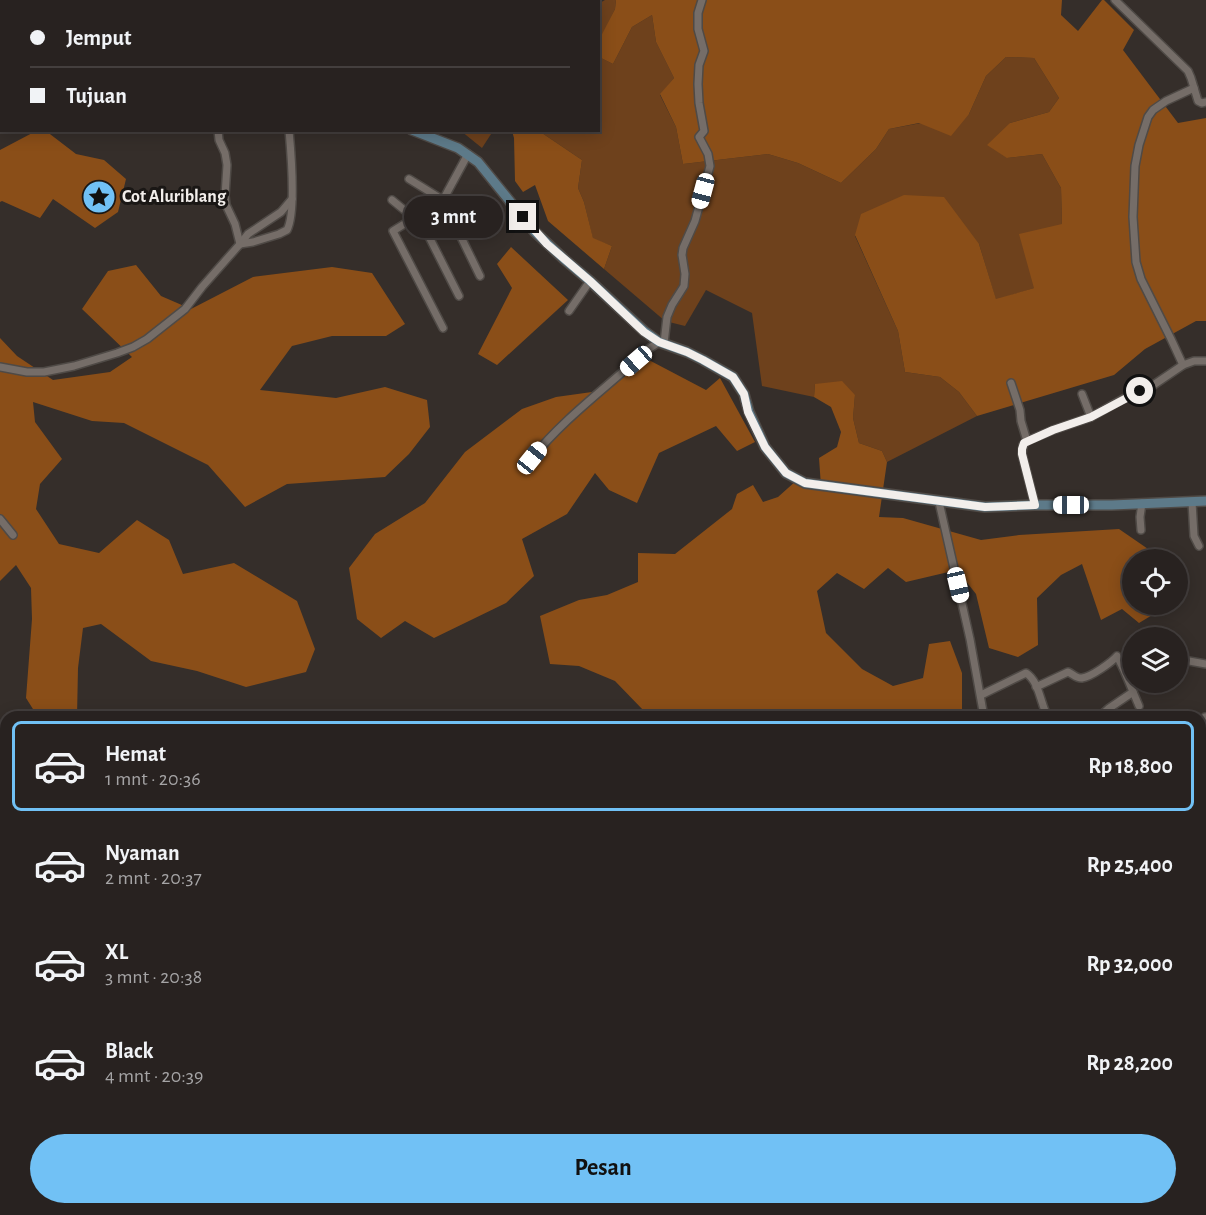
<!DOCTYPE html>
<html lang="id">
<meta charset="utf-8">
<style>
:root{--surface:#282220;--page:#342f2d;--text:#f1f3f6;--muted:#a5a4a5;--line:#443f3e;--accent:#71c1f5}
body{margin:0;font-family:"Alegreya Sans",sans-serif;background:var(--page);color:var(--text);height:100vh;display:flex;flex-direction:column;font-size:22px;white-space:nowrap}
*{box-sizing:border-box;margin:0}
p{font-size:20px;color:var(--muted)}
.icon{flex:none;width:33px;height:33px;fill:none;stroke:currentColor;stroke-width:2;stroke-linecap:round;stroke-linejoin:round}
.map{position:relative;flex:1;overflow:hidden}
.drawer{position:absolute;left:0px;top:711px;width:1206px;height:504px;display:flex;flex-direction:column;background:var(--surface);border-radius:18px 18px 0 0;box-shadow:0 3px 15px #0003,0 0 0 2px var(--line)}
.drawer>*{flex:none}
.hud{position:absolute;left:0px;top:0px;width:600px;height:132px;box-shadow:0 3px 15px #0003,0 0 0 2px var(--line);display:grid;align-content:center;height:132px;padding:0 30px;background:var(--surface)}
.tools{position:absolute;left:1122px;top:549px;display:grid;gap:12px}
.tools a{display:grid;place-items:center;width:66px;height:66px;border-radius:50%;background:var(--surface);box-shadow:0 3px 15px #0003,0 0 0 2px var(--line);font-size:30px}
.end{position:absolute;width:27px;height:27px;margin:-14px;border:8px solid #f2eeeb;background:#111;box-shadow:0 0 0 3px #111}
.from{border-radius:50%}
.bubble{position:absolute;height:42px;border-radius:21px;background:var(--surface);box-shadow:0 3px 15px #0003,0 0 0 2px var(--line);font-size:20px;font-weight:600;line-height:42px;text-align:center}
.car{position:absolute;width:18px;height:36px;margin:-18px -9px;border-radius:8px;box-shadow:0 0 4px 2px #0007;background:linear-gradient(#fff 24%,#345 0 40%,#fff 0 76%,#345 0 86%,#fff 0)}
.hud b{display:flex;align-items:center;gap:21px;height:57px;font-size:22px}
.hud b+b{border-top:2px solid var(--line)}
.hud i{width:15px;height:15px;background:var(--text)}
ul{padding:10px 0 0;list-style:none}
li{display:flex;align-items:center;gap:18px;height:90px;margin:0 12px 9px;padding:0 18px;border:3px solid transparent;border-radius:9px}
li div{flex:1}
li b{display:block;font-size:22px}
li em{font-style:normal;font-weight:600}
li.active{border-color:var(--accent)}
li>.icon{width:54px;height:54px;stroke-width:1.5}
.action{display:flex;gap:12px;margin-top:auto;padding:12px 30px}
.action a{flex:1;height:69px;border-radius:36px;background:var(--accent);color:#111;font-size:24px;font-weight:600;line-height:69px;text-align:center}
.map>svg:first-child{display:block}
.green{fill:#6e411c}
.forest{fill:#8a4e18}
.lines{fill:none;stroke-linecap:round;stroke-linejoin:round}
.street-casing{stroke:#4f4a46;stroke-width:10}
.secondary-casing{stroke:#4f4a46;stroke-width:12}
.street{stroke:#756d68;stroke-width:7}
.secondary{stroke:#5d7a89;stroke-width:9}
.route{stroke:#f2eeeb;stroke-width:8}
.labels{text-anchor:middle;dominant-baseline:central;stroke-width:6;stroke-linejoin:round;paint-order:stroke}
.poi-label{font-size:18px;font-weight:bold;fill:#f2eeeb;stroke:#1a1715;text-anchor:start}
</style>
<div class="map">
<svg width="1206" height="1215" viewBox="0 0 1206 1215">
<rect width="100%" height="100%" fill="#352e2a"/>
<g class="green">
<polygon points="605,0 616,0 615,9 599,42 598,4"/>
<polygon points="652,15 656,42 674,78 660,95 676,127 683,164 768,154 798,163 841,183 876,149 889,129 969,114 986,76 1006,57 1034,58 1059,98 1049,112 1010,123 1007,158 1042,154 1061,188 1062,224 1034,288 996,300 979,244 855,236 898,331 905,372 940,377 959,392 977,416 887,462 882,451 859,443 853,418 855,395 815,384 814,397 762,386 752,313 706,290 685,326 665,321 604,269 612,246 593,239 584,202 578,188 582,160 539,131 598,130 599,57 613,64 632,27"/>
<polygon points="461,131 493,131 482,148"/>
</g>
<g class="forest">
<polygon points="616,0 1062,0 1061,15 1078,31 1102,0 1104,0 1134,30 1123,50 1178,123 1206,118 1206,321 1196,321 1145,349 1114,375 977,416 959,392 940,377 905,372 898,331 855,235 861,214 904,195 944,197 979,244 996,299 1034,288 1019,234 1062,224 1061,188 1042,154 1007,158 987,145 1010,123 1049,112 1059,98 1034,58 1006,57 986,76 969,114 951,136 919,123 889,129 876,149 841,183 798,163 768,154 683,164 676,127 660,94 674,78 656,42 652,15 632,27 613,64 599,57 598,42 615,9"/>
<polygon points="36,131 46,131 76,154 104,160 126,179 118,212 95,228 53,199 40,218 2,201 0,202 0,150"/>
<polygon points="512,131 539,131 582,160 578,188 584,202 593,238 612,246 604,269 548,221 535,185 523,192 515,181 514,138"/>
<polygon points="511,247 568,300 497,365 478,354 512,288 497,264"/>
<polygon points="136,265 161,296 191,309 253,277 332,267 372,273 405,324 386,336 332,336 292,346 260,390 336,398 385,387 427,400 430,427 409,454 385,477 287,484 245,507 208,465 124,423 92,421 33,402 35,422 62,459 40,484 36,509 59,544 99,553 137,520 169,540 183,574 234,563 297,601 315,649 306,672 246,687 197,671 151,661 101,624 83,628 78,668 77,717 38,717 26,698 32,619 31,588 16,565 0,581 0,338 17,356 53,380 110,372 132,357 82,309 108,271"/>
<polygon points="647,359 706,390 720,378 755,442 737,451 716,426 659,453 637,503 609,490 595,473 567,514 522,539 534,576 506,603 434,638 405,621 381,638 357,619 349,568 375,534 425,503 465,452 522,409 556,397 599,391"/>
<polygon points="842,381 855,395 853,418 859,443 882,451 887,462 879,517 903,518 981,540 1019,535 1119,529 1151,551 1152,559 1132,560 1132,604 1158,605 1159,611 1139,623 1122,609 1101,620 1082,564 1061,575 1037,598 1038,645 1018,657 989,648 976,594 957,570 906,582 888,568 864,589 837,573 817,591 826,633 862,669 893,686 923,678 929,644 950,641 962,673 962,717 636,717 644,711 615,681 579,666 550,664 540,616 579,600 607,595 638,582 638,553 675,554 732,509 737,494 753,485 763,502 778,497 797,480 821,486 819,458 837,447 841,432 831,407 814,397 815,384"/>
<polygon points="0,748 6,751 6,874 0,859"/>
<polygon points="1206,862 1206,1001 1200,999 1200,867"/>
<polygon points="0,912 6,915 6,972 0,973"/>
<polygon points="0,998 6,998 6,1209 320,1209 320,1215 0,1215"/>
<polygon points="1200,1165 1206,1167 1206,1215 1163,1215 1172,1209 1200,1209"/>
<polygon points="365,1209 481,1209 476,1215 367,1215"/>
<polygon points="548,1209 674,1209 677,1215 552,1215"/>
</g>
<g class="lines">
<defs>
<g id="street">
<polyline points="285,0 287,2"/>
<polyline points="1115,0 1188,71 1191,78 1198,101 1202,103 1206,102"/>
<polyline points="200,2 200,0"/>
<polyline points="243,2 245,0"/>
<polyline points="279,2 280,0"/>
<polyline points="299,2 308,1"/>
<polyline points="330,2 331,0"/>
<polyline points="362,2 363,0"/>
<polyline points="218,130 219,140 225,153 227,165 225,196 226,205 235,224 240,244"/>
<polyline points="468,154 443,200 480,276"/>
<polyline points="409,179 443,200 393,231 443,328"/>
<polyline points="392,200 414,218"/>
<polyline points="418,215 459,296"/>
<polyline points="240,244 248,234 281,212 292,199"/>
<polyline points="569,311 590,281"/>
<polyline points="664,343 667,317 672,305 684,286 685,274 682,255 683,248 695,221 710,166 708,154 699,137 704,131 699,103 698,84 699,65 704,51 698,29 698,13 702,0"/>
<polyline points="1183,365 1171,339 1141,279 1136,262 1133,217 1135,166 1139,145 1148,117 1153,110 1166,101 1194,88"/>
<path d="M0,367L27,372H44L74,366L117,353L133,347L147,339L185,309L202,287L240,244L253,242L279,234L287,230C296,213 291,152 289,130"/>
<polyline points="1011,383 1020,410 1021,421 1027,441"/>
<polyline points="1082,394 1091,417"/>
<path d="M532,458C565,417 609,386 647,350L659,342"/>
<polyline points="939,502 970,639 984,717"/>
<polyline points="1192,502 1194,536 1199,546"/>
<polyline points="1035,505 1022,454 1023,445 1027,441 1053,430 1091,417 1123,399 1152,386 1183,365 1194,361 1206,361"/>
<polyline points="0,519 13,535"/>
<polyline points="1141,530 1140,517 1142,503"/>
<polyline points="1178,659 1206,664"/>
<polyline points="1123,668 1132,665"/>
<path d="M1036,687L1068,672C1073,674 1077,679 1082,678C1091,677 1112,662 1117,656L1123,668L1139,706"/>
<path d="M981,695L1026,673C1040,682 1040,704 1048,717"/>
<polyline points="1099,717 1108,709 1133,692"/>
<polyline points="1205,717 1206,719"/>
<polyline points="1200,819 1206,818"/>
<polyline points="1200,867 1206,864"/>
<polyline points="1200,919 1206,930"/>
<polyline points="1200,1050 1206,1051"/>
<polyline points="696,1209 698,1215"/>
<polyline points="1104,1209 1112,1215"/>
</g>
<g id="secondary">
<polyline points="133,0 134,2"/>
<polyline points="412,130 458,148 478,162 534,231 564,259 590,281 644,331 659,342 687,352 703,360 733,377 744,394 749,412 765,447 786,473 805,483 985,507 1035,505 1112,505 1206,501"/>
</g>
</defs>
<use href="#street" class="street-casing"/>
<use href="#secondary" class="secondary-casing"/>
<use href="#street" class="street"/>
<use href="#secondary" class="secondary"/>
</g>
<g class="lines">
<polyline class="route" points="523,217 547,244 590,281 644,332 659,342 687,352 703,360 733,377 744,394 748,412 765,447 786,473 805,483 985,507 1035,505 1022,454 1022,449 1024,443 1053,430 1091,417 1140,391"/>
</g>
<defs>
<symbol id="sight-disc" viewBox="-11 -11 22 22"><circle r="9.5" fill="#71c1f5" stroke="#1a1715"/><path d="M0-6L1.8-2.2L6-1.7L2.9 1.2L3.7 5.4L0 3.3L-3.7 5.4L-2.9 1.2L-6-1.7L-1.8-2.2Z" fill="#111"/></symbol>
</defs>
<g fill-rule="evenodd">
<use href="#sight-disc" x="80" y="178" width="38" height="38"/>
</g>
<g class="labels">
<g class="poi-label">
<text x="122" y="197">Cot Aluriblang</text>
</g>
</g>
</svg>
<div class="tools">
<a><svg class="icon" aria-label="locate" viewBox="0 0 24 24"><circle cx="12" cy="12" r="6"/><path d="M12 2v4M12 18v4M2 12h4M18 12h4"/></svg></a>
<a><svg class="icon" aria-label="layers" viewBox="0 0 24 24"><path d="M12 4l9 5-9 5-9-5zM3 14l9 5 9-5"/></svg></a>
</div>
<i class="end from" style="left:1140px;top:391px"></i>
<i class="end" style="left:523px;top:217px"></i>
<div class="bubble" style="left:404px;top:196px;width:99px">3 mnt</div>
<i class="car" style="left:703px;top:191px;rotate:195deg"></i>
<i class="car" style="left:636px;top:361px;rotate:229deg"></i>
<i class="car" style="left:532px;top:458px;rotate:39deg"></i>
<i class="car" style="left:1071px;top:505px;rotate:270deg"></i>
<i class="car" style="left:958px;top:585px;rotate:167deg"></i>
<div class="hud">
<b><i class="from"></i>Jemput</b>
<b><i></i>Tujuan</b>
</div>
<section class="drawer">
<ul>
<li class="active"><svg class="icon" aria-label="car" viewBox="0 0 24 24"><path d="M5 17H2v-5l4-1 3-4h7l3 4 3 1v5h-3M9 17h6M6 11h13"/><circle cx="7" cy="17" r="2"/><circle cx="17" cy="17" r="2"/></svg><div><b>Hemat</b><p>1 mnt · 20:36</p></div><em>Rp 18,800</em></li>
<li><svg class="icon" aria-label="car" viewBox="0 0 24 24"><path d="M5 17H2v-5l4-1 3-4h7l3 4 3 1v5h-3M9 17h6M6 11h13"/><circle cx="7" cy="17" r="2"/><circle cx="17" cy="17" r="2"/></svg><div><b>Nyaman</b><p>2 mnt · 20:37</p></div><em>Rp 25,400</em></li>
<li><svg class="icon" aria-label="car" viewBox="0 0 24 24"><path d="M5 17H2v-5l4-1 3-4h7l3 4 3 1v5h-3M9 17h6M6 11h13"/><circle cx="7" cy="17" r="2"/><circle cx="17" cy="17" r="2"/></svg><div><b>XL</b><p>3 mnt · 20:38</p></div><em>Rp 32,000</em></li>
<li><svg class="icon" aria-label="car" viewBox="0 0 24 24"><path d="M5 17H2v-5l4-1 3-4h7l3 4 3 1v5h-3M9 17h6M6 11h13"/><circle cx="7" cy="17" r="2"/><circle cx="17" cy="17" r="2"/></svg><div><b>Black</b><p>4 mnt · 20:39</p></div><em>Rp 28,200</em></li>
</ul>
<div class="action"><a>Pesan</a></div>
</section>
</div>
